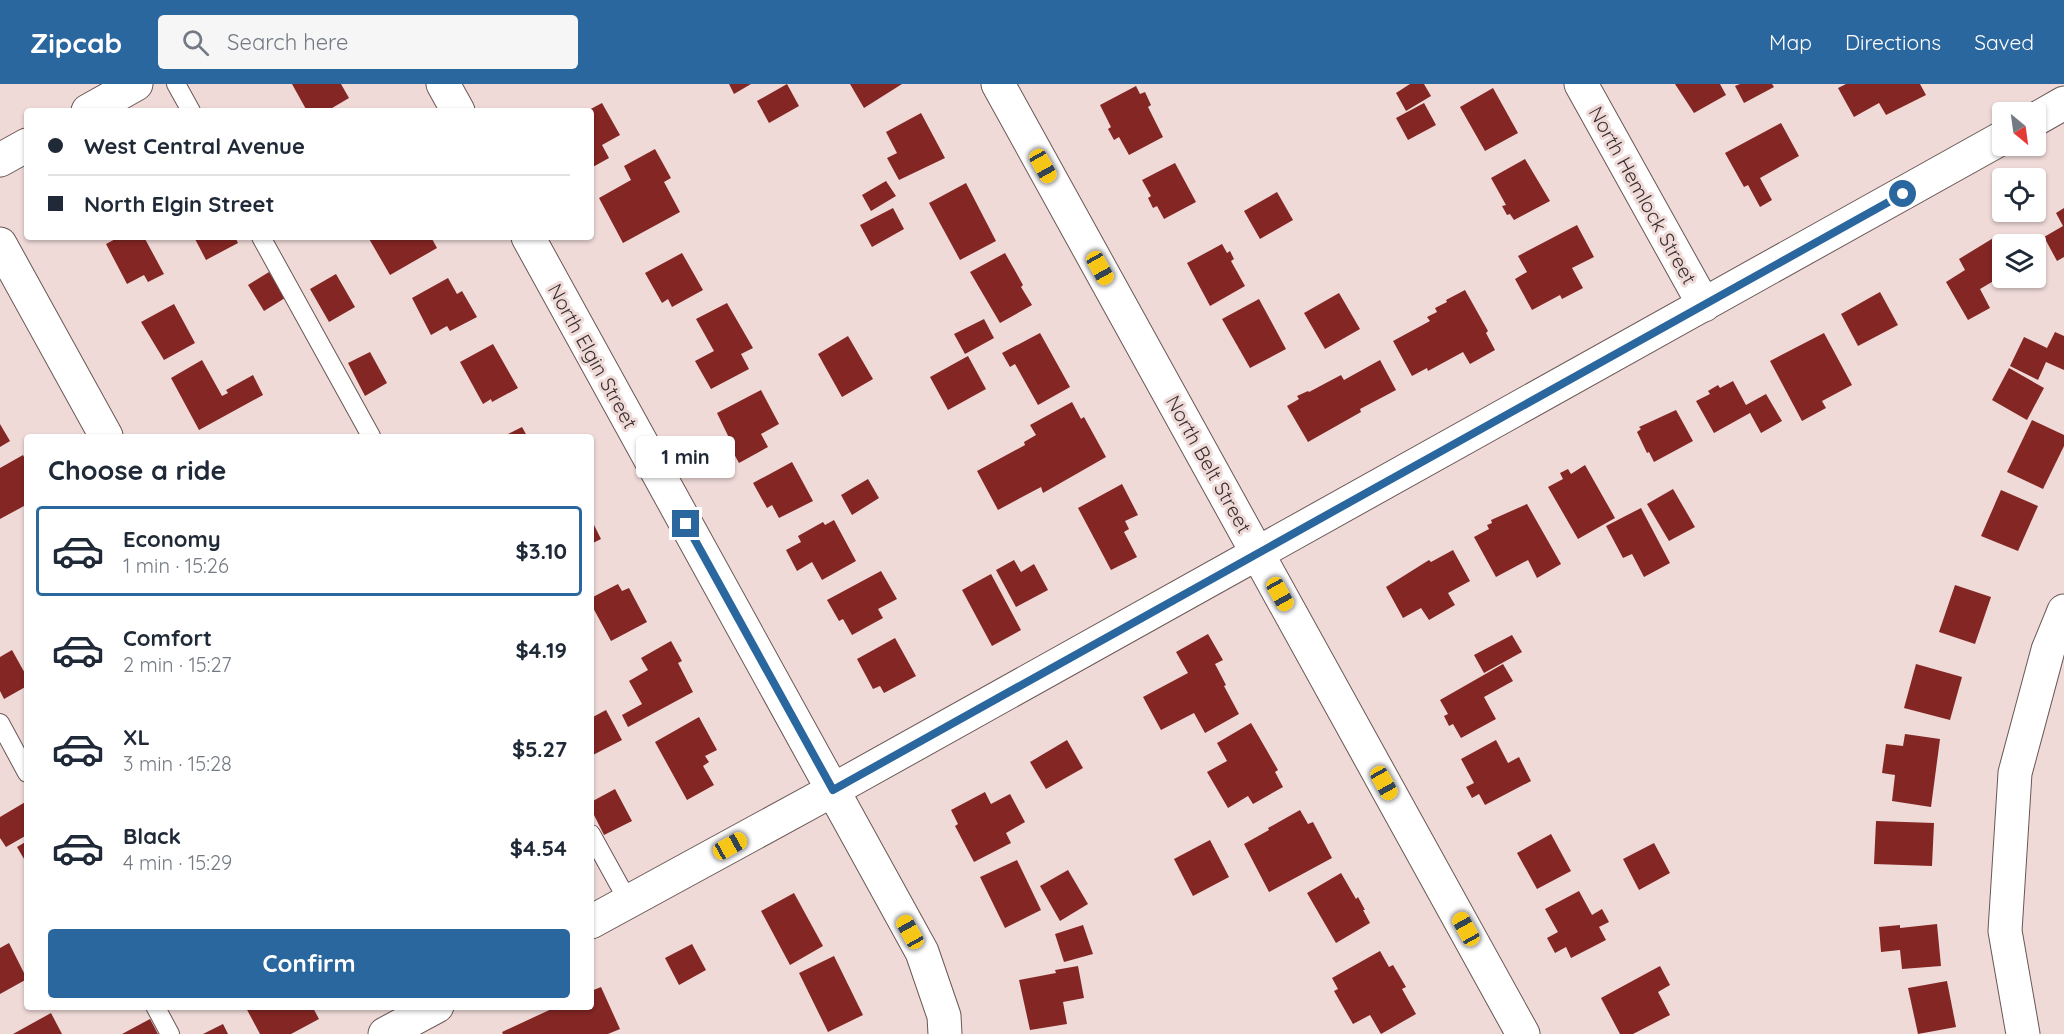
<!DOCTYPE html>
<meta charset="utf-8">
<style>
:root{--surface:#fff;--page:#f6f6f7;--text:#1f2937;--muted:#747a83;--line:#e0e1e3;--accent:#2b679f}
body{margin:0;font-family:Quicksand,sans-serif;background:var(--page);color:var(--text);height:100vh;display:flex;flex-direction:column;font-size:22px;white-space:nowrap}
*{box-sizing:border-box;margin:0}
p{font-size:20px;color:var(--muted)}
.icon{flex:none;width:33px;height:33px;fill:none;stroke:currentColor;stroke-width:2;stroke-linecap:round;stroke-linejoin:round}
.map{position:relative;flex:1;overflow:hidden}
.panel{position:absolute;left:24px;top:350px;width:570px;height:576px;display:flex;flex-direction:column;background:var(--surface);border-radius:6px;box-shadow:0 2px 4px #0004}
.panel>*{flex:none}
.guide{position:absolute;left:24px;top:24px;width:570px;height:132px;border-radius:6px;box-shadow:0 2px 4px #0004;display:grid;align-content:center;height:132px;padding:0 24px;background:var(--surface)}
.needle{width:39px;rotate:151deg}
.buttons{position:absolute;left:1992px;top:18px;display:grid;gap:12px}
.buttons a{display:grid;place-items:center;width:54px;height:54px;border-radius:6px;background:var(--surface);box-shadow:0 2px 4px #0004;font-size:30px}
.end{position:absolute;width:27px;height:27px;margin:-14px;border:8px solid #2b679f;background:#fff;box-shadow:0 0 0 3px #fff}
.from{border-radius:50%}
.bubble{position:absolute;height:42px;border-radius:6px;background:var(--surface);box-shadow:0 2px 4px #0004;font-size:20px;font-weight:800;line-height:42px;text-align:center}
.car{position:absolute;width:18px;height:36px;margin:-18px -9px;border-radius:8px;box-shadow:0 0 4px 2px #0007;background:linear-gradient(#f5c518 24%,#345 0 40%,#f5c518 0 76%,#345 0 86%,#f5c518 0)}
.guide b{display:flex;align-items:center;gap:21px;height:57px;font-size:22px}
.guide b+b{border-top:2px solid var(--line)}
.guide i{width:15px;height:15px;background:var(--text)}
ul{padding:0;list-style:none}
li{display:flex;align-items:center;gap:18px;height:90px;margin:0 12px 9px;padding:0 12px;border:3px solid transparent;border-radius:6px}
li div{flex:1}
li b{display:block;font-size:22px}
li em{font-style:normal;font-weight:800}
li.current{border-color:var(--accent)}
li>.icon{width:54px;height:54px;stroke-width:1.5}
h2{padding:0 24px;font-size:27px;line-height:72px}
.primary-button{display:flex;gap:12px;margin-top:auto;padding:12px 24px}
.primary-button a{flex:1;height:69px;border-radius:6px;background:var(--accent);color:#fff;font-size:24px;font-weight:800;line-height:69px;text-align:center}
header{display:flex;align-items:center;gap:36px;box-sizing:border-box;height:84px;padding:0 30px;background:var(--accent);color:#fff}
header strong{font-size:28px}
nav{display:flex;gap:33px;margin-inline-start:auto;font-size:21px}
.search{width:420px;height:54px;background:var(--page);display:flex;align-items:center;gap:15px;box-sizing:border-box;padding:0 21px;border-radius:6px;color:var(--muted);font-size:22px}
.map>svg:first-child{display:block}
.building{fill:#832624}
.lines{fill:none;stroke-linecap:round;stroke-linejoin:round}
.service-casing{stroke:#695755;stroke-width:20}
.minor-casing{stroke:#695755;stroke-width:35}
.tertiary-casing{stroke:#695755;stroke-width:35}
.service{stroke:#fff;stroke-width:18}
.minor{stroke:#fff;stroke-width:33}
.tertiary{stroke:#fff;stroke-width:33}
.route{stroke:#2b679f;stroke-width:8}
.labels{text-anchor:middle;dominant-baseline:central;stroke-width:6;stroke-linejoin:round;paint-order:stroke}
.street-label{font-size:20px;fill:#393130;stroke:#efdad8}
</style>
<header>
<strong>Zipcab</strong>
<div class="search"><svg class="icon" aria-label="search" viewBox="0 0 24 24"><circle cx="10" cy="10" r="6"/><path d="M15 15l6 6"/></svg>Search here</div>
<nav><a>Map</a><a>Directions</a><a>Saved</a></nav>
</header>
<div class="map">
<svg width="2064" height="950" viewBox="0 0 2064 950">
<rect width="100%" height="100%" fill="#efdad8"/>
<g class="building">
<polygon points="292,0 341,0 349,14 327,27 307,27"/>
<polygon points="729,0 751,0 734,10"/>
<polygon points="787,0 799,22 769,39 757,17"/>
<polygon points="850,0 902,0 864,24"/>
<polygon points="1410,0 1424,0 1431,12 1406,27 1396,9"/>
<polygon points="1675,0 1720,0 1726,11 1694,29"/>
<polygon points="1740,0 1772,0 1774,3 1744,19 1735,2"/>
<polygon points="1846,0 1920,0 1926,11 1886,31 1879,19 1854,33 1838,4"/>
<polygon points="1136,2 1140,10 1145,8 1151,21 1148,23 1163,53 1129,71 1119,53 1114,56 1108,45 1111,43 1100,21"/>
<polygon points="1493,4 1518,49 1485,67 1460,23"/>
<polygon points="602,19 620,51 602,61 609,74 591,84 591,27 587,27"/>
<polygon points="1424,19 1436,41 1408,56 1396,34"/>
<polygon points="921,29 945,74 899,96 887,74 897,69 886,48"/>
<polygon points="1781,39 1799,72 1760,94 1772,116 1760,123 1748,101 1744,103 1725,69"/>
<polygon points="655,65 671,94 664,98 680,128 623,159 599,114 631,96 624,82"/>
<polygon points="1525,75 1550,117 1514,136 1510,130 1507,131 1502,122 1506,121 1491,94"/>
<polygon points="1175,79 1196,118 1164,135 1157,122 1153,124 1148,114 1151,112 1142,96"/>
<polygon points="886,97 896,112 871,127 862,111"/>
<polygon points="966,99 996,157 960,176 929,119"/>
<polygon points="1277,108 1293,136 1260,155 1244,127"/>
<polygon points="893,124 904,145 872,163 860,141"/>
<polygon points="2064,124 2064,173 2057,177 2044,153 2063,142 2056,129"/>
<polygon points="1577,141 1594,173 1572,184 1583,204 1562,215 1560,211 1532,226 1515,195 1527,188 1518,172"/>
<polygon points="119,153 144,153 164,190 148,198 144,191 127,200 106,160"/>
<polygon points="194,153 235,153 238,159 206,176"/>
<polygon points="368,153 431,153 437,164 390,191"/>
<polygon points="1995,153 2002,167 2002,192 1980,205 1990,224 1968,236 1946,198 1965,186 1959,175"/>
<polygon points="1222,160 1227,169 1230,167 1234,175 1231,177 1245,202 1210,222 1187,179"/>
<polygon points="682,169 703,206 672,223 668,215 662,219 645,189"/>
<polygon points="1005,169 1023,201 1021,203 1032,221 1000,239 970,188"/>
<polygon points="269,188 285,214 264,227 248,201"/>
<polygon points="336,190 355,223 329,238 310,205"/>
<polygon points="448,194 457,210 462,207 477,233 450,247 447,242 431,251 412,214"/>
<polygon points="1465,206 1488,247 1486,249 1495,266 1470,280 1463,268 1428,287 1427,284 1412,292 1393,257 1430,237 1427,233 1437,228 1435,224 1447,218 1446,216"/>
<polygon points="1880,208 1898,241 1858,262 1841,230"/>
<polygon points="1339,209 1360,245 1325,265 1304,229"/>
<polygon points="1259,215 1286,265 1250,284 1222,235"/>
<polygon points="727,219 753,264 741,270 749,285 711,305 695,277 714,267 696,235"/>
<polygon points="174,220 195,259 164,276 141,238"/>
<polygon points="984,235 994,254 965,270 954,250"/>
<polygon points="2055,248 2064,252 2064,286 2046,278 2038,296 2010,282 2024,253 2047,264"/>
<polygon points="1040,249 1070,303 1038,321 1015,280 1010,283 1002,269"/>
<polygon points="1824,249 1852,301 1822,317 1826,324 1802,337 1770,277"/>
<polygon points="848,252 873,295 842,313 818,270"/>
<polygon points="493,260 518,304 492,318 491,315 483,320 460,278"/>
<polygon points="370,268 387,299 365,312 348,279"/>
<polygon points="968,272 986,305 948,326 930,293"/>
<polygon points="202,276 222,312 228,309 226,306 253,291 263,311 199,346 171,294"/>
<polygon points="1380,276 1396,306 1360,325 1361,328 1308,358 1287,322 1299,315 1297,312 1308,307 1309,308 1341,291 1344,296"/>
<polygon points="2009,284 2044,304 2027,336 1992,316"/>
<polygon points="1733,297 1746,321 1766,310 1782,337 1761,349 1750,329 1714,349 1696,317 1710,310 1708,307 1718,301 1720,304"/>
<polygon points="761,306 779,340 761,350 768,363 739,379 729,361 732,360 717,329"/>
<polygon points="1072,318 1081,335 1084,333 1106,373 1043,409 1041,403 998,426 977,387 1025,361 1024,358 1036,351 1030,341"/>
<polygon points="1676,326 1693,357 1654,378 1649,368 1647,369 1637,348 1641,345 1639,343"/>
<polygon points="2032,336 2064,351 2064,362 2043,405 2007,388"/>
<polygon points="0,340 10,357 0,363"/>
<polygon points="522,343 527,352 504,352"/>
<polygon points="23,371 27,379 27,427 24,422 0,435 0,384"/>
<polygon points="792,378 813,417 779,434 772,421 767,424 753,399"/>
<polygon points="1585,381 1615,434 1578,455 1548,403 1563,395 1560,389 1568,385 1571,390"/>
<polygon points="868,395 879,414 852,431 841,411"/>
<polygon points="1122,400 1138,431 1125,437 1129,445 1124,448 1137,473 1111,486 1078,424"/>
<polygon points="1673,405 1695,443 1669,457 1647,420"/>
<polygon points="2001,406 2038,422 2018,467 1981,452"/>
<polygon points="1527,420 1561,480 1537,494 1528,476 1496,493 1474,453 1489,445 1487,441 1492,439 1491,436"/>
<polygon points="1641,424 1670,479 1644,493 1632,470 1623,474 1606,442"/>
<polygon points="591,435 601,455 591,460"/>
<polygon points="834,436 856,477 822,496 812,478 797,487 786,466 801,458 798,452 823,438 825,441"/>
<polygon points="1453,466 1470,497 1448,509 1455,521 1429,536 1421,524 1403,534 1386,503 1429,476 1431,478"/>
<polygon points="1014,476 1021,488 1034,480 1048,506 1016,523 996,486"/>
<polygon points="881,487 897,515 878,525 883,534 852,551 843,535 839,537 827,516"/>
<polygon points="991,490 1021,546 992,562 962,506"/>
<polygon points="618,500 622,507 629,504 647,538 611,557 591,520 591,514"/>
<polygon points="1955,501 1991,513 1975,560 1939,548"/>
<polygon points="1208,550 1223,576 1215,580 1226,601 1224,602 1239,630 1205,649 1194,629 1161,646 1143,613 1188,589 1176,568"/>
<polygon points="1512,551 1522,568 1484,589 1474,571"/>
<polygon points="895,554 916,592 884,609 880,602 873,605 857,575"/>
<polygon points="671,557 682,577 678,579 693,608 628,643 622,631 642,620 629,597 648,586 641,574"/>
<polygon points="12,566 27,593 27,602 4,615 0,607 0,573"/>
<polygon points="1503,580 1513,597 1484,613 1496,635 1461,654 1453,640 1449,642 1444,632 1448,630 1440,616"/>
<polygon points="1916,580 1962,593 1950,636 1904,624"/>
<polygon points="606,626 622,656 591,672 591,634"/>
<polygon points="699,633 717,666 705,672 709,678 703,682 714,701 687,716 655,658"/>
<polygon points="1251,639 1278,686 1275,688 1283,703 1253,720 1248,712 1228,724 1207,688 1227,677 1217,659"/>
<polygon points="1905,650 1940,655 1931,723 1892,717 1895,691 1882,689 1886,660 1903,662"/>
<polygon points="1067,656 1083,684 1046,705 1030,678"/>
<polygon points="1496,656 1508,679 1519,673 1531,697 1485,721 1479,710 1472,714 1466,703 1474,699 1461,675"/>
<polygon points="615,705 632,737 604,751 591,725 591,718"/>
<polygon points="985,708 991,720 1010,710 1025,738 1006,749 1011,759 974,778 955,742 958,740 951,726"/>
<polygon points="27,717 27,751 6,763 0,754 0,733"/>
<polygon points="1300,726 1308,740 1313,738 1332,774 1269,808 1244,760 1269,746 1268,744"/>
<polygon points="1876,737 1934,739 1932,782 1874,780"/>
<polygon points="1551,750 1571,787 1537,805 1517,769"/>
<polygon points="1210,756 1229,793 1193,812 1174,775"/>
<polygon points="27,757 27,780 17,763"/>
<polygon points="1654,759 1670,789 1639,806 1623,775"/>
<polygon points="1017,776 1041,826 1005,844 980,793"/>
<polygon points="1068,786 1088,820 1060,837 1040,802"/>
<polygon points="1341,789 1356,815 1358,813 1365,826 1363,826 1370,839 1336,859 1307,809"/>
<polygon points="1579,807 1592,831 1602,825 1609,838 1599,843 1606,856 1571,874 1566,863 1555,869 1547,854 1558,848 1545,825"/>
<polygon points="794,809 823,862 790,881 761,827"/>
<polygon points="1937,840 1941,882 1902,885 1900,866 1881,868 1879,843 1900,841 1900,844"/>
<polygon points="1083,841 1093,870 1064,878 1055,850"/>
<polygon points="9,859 27,895 0,910 0,864"/>
<polygon points="692,860 706,886 679,901 665,874"/>
<polygon points="1380,867 1389,883 1393,881 1406,903 1402,905 1416,930 1381,950 1370,931 1353,940 1334,907 1338,905 1332,894"/>
<polygon points="834,872 863,931 828,948 799,889"/>
<polygon points="1078,882 1084,914 1063,918 1067,940 1030,946 1019,896 1056,889 1055,886"/>
<polygon points="1660,882 1670,901 1658,908 1670,931 1633,950 1620,950 1601,914"/>
<polygon points="1947,897 1956,943 1918,950 1908,904"/>
<polygon points="601,903 620,945 608,950 503,950 502,948 558,922 591,922 591,907"/>
<polygon points="245,922 312,922 319,935 291,950 260,950"/>
<polygon points="51,929 62,950 13,950"/>
<polygon points="150,935 158,950 122,950"/>
<polygon points="223,940 228,950 203,950"/>
</g>
<g class="lines">
<defs>
<g id="service">
<polyline points="176,0 191,27"/>
<polyline points="261,153 371,352"/>
<polyline points="0,639 27,689"/>
<polyline points="591,750 628,817"/>
<polyline points="155,922 170,950"/>
</g>
<g id="minor">
<polyline points="443,0 458,27"/>
<polyline points="1581,0 1704,221"/>
<polyline points="88,27 136,0"/>
<polyline points="2036,35 2064,19"/>
<polyline points="0,76 27,61"/>
<polyline points="528,153 922,868 944,932 945,950"/>
<polyline points="0,160 106,352"/>
<polyline points="591,838 833,706 2002,54"/>
<polyline points="385,950 437,922"/>
<polyline points="2023,950 2005,847 2015,689 2048,566 2064,527"/>
</g>
<polyline id="tertiary" points="998,0 1523,950"/>
</defs>
<use href="#service" class="service-casing"/>
<use href="#minor" class="minor-casing"/>
<use href="#tertiary" class="tertiary-casing"/>
<use href="#service" class="service"/>
<use href="#minor" class="minor"/>
<use href="#tertiary" class="tertiary"/>
</g>
<g class="lines">
<polyline class="route" points="686,440 833,706 1903,110"/>
</g>
<g class="labels">
<g class="street-label">
<text transform="translate(1643 111) rotate(61)">North Hemlock Street</text>
<text transform="translate(593 272) rotate(61)">North Elgin Street</text>
<text transform="translate(1209 380) rotate(61)">North Belt Street</text>
</g>
</g>
</svg>
<div class="buttons">
<a><svg class="needle" viewBox="-14 -14 28 28"><path d="M0-13l5 13h-10z" fill="#e53935"/><path d="M0 13l5-13h-10z" fill="#747a83"/></svg></a>
<a><svg class="icon" aria-label="locate" viewBox="0 0 24 24"><circle cx="12" cy="12" r="6"/><path d="M12 2v4M12 18v4M2 12h4M18 12h4"/></svg></a>
<a><svg class="icon" aria-label="layers" viewBox="0 0 24 24"><path d="M12 4l9 5-9 5-9-5zM3 14l9 5 9-5"/></svg></a>
</div>
<i class="end from" style="left:1903px;top:110px"></i>
<i class="end" style="left:686px;top:440px"></i>
<div class="bubble" style="left:636px;top:352px;width:99px">1 min</div>
<i class="car" style="left:1043px;top:82px;rotate:151deg"></i>
<i class="car" style="left:1100px;top:184px;rotate:151deg"></i>
<i class="car" style="left:1280px;top:510px;rotate:151deg"></i>
<i class="car" style="left:1384px;top:699px;rotate:151deg"></i>
<i class="car" style="left:730px;top:762px;rotate:61deg"></i>
<i class="car" style="left:1466px;top:845px;rotate:331deg"></i>
<i class="car" style="left:910px;top:848px;rotate:331deg"></i>
<div class="guide">
<b><i class="from"></i>West Central Avenue</b>
<b><i></i>North Elgin Street</b>
</div>
<section class="panel">
<h2>Choose a ride</h2>
<ul>
<li class="current"><svg class="icon" aria-label="car" viewBox="0 0 24 24"><path d="M5 17H2v-5l4-1 3-4h7l3 4 3 1v5h-3M9 17h6M6 11h13"/><circle cx="7" cy="17" r="2"/><circle cx="17" cy="17" r="2"/></svg><div><b>Economy</b><p>1 min · 15:26</p></div><em>$3.10</em></li>
<li><svg class="icon" aria-label="car" viewBox="0 0 24 24"><path d="M5 17H2v-5l4-1 3-4h7l3 4 3 1v5h-3M9 17h6M6 11h13"/><circle cx="7" cy="17" r="2"/><circle cx="17" cy="17" r="2"/></svg><div><b>Comfort</b><p>2 min · 15:27</p></div><em>$4.19</em></li>
<li><svg class="icon" aria-label="car" viewBox="0 0 24 24"><path d="M5 17H2v-5l4-1 3-4h7l3 4 3 1v5h-3M9 17h6M6 11h13"/><circle cx="7" cy="17" r="2"/><circle cx="17" cy="17" r="2"/></svg><div><b>XL</b><p>3 min · 15:28</p></div><em>$5.27</em></li>
<li><svg class="icon" aria-label="car" viewBox="0 0 24 24"><path d="M5 17H2v-5l4-1 3-4h7l3 4 3 1v5h-3M9 17h6M6 11h13"/><circle cx="7" cy="17" r="2"/><circle cx="17" cy="17" r="2"/></svg><div><b>Black</b><p>4 min · 15:29</p></div><em>$4.54</em></li>
</ul>
<div class="primary-button"><a>Confirm</a></div>
</section>
</div>
